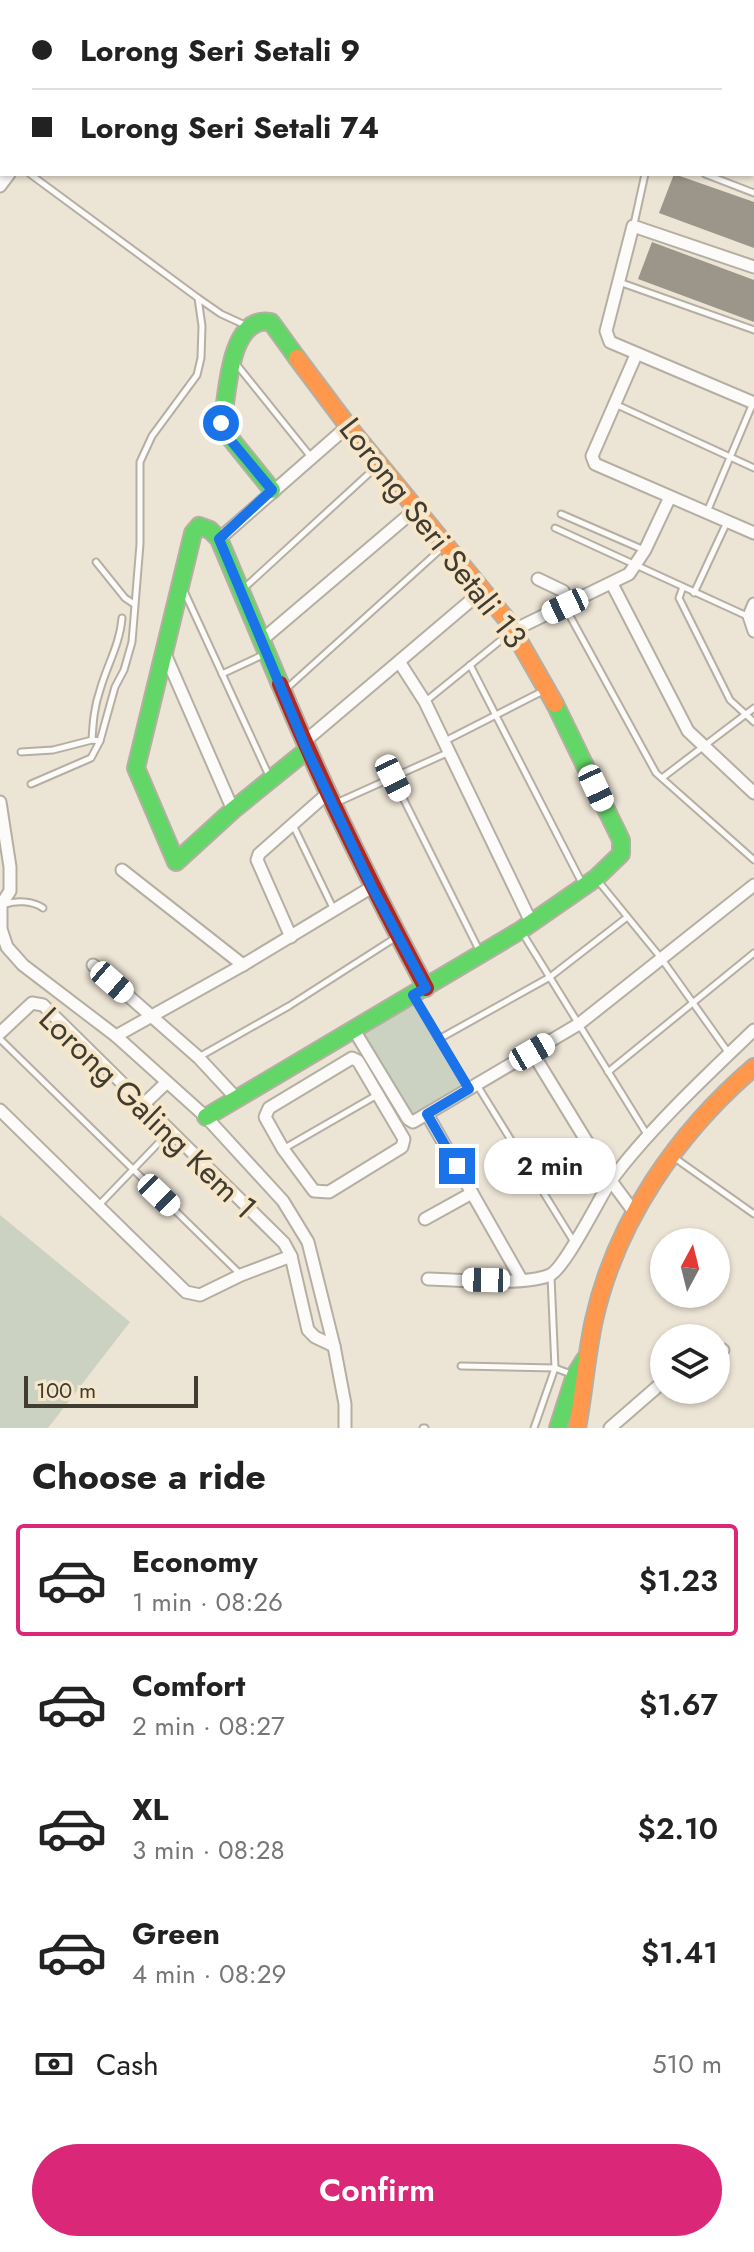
<!DOCTYPE html>
<meta charset="utf-8">
<style>
:root{--surface:#fff;--page:#f2f2f2;--text:#222;--muted:#767676;--line:#e0e0e0;--accent:#db2777}
body{margin:0;font-family:Jost,sans-serif;background:var(--page);color:var(--text);height:100vh;display:flex;flex-direction:column;font-size:30px;white-space:nowrap}
*{box-sizing:border-box;margin:0}
p{font-size:26px;color:var(--muted)}
.icon{flex:none;width:44px;height:44px;fill:none;stroke:currentColor;stroke-width:2;stroke-linecap:round;stroke-linejoin:round}
.map{position:relative;height:1428px;overflow:hidden}
.sheet{display:flex;flex-direction:column;background:var(--surface);flex:1}
.sheet>*{flex:none}
.banner{position:absolute;left:0px;top:0px;width:754px;height:176px;box-shadow:0 2px 6px #0004;display:grid;align-content:center;height:176px;padding:0 32px;background:var(--surface)}
.needle{width:52px;rotate:7deg}
.fabs{position:absolute;left:650px;top:1228px;display:grid;gap:16px}
.fabs a{display:grid;place-items:center;width:80px;height:80px;border-radius:50%;background:var(--surface);box-shadow:0 2px 6px #0004;font-size:40px}
.scale{position:absolute;left:24px;bottom:20px;width:174px;box-sizing:border-box;padding-left:8px;border:4px solid #413b30;border-top:0;font-size:22px;line-height:28px;white-space:nowrap;color:#413b30;-webkit-text-stroke:6px #f6e7cb;paint-order:stroke}
.end{position:absolute;width:36px;height:36px;margin:-18px;border:10px solid #1a73e8;background:#fff;box-shadow:0 0 0 4px #fff}
.from{border-radius:50%}
.bubble{position:absolute;height:56px;border-radius:28px;background:var(--surface);box-shadow:0 2px 6px #0004;font-size:26px;font-weight:600;line-height:56px;text-align:center}
.car{position:absolute;width:24px;height:48px;margin:-24px -12px;border-radius:10px;box-shadow:0 0 6px 2px #0007;background:linear-gradient(#fff 24%,#345 0 40%,#fff 0 76%,#345 0 86%,#fff 0)}
.banner b{display:flex;align-items:center;gap:28px;height:76px;font-size:30px}
.banner b+b{border-top:2px solid var(--line)}
.banner i{width:20px;height:20px;background:var(--text)}
ul{padding:0;list-style:none}
li{display:flex;align-items:center;gap:24px;height:112px;margin:0 16px 12px;padding:0 16px;border:4px solid transparent;border-radius:8px}
li div{flex:1}
li b{display:block;font-size:30px}
li em{font-style:normal;font-weight:600}
li.current{border-color:var(--accent)}
li>.icon{width:72px;height:72px;stroke-width:1.5}
h2{padding:0 32px;font-size:36px;line-height:96px}
.pay{display:flex;align-items:center;gap:20px;height:88px;padding:0 32px;font-size:30px}
.pay p{margin-inline-start:auto}
.action{display:flex;gap:16px;margin-top:auto;padding:16px 32px}
.action a{flex:1;height:92px;border-radius:48px;background:var(--accent);color:#fff;font-size:32px;font-weight:600;line-height:92px;text-align:center}
.map>svg:first-child{display:block}
.green{fill:#ccd2c1}
.building{fill:#9b958a}
.lines{fill:none;stroke-linecap:round;stroke-linejoin:round}
.lane-casing{stroke:#b5afa3;stroke-width:9}
.street-casing{stroke:#b5afa3;stroke-width:15}
.fast-casing{stroke:#b5afa3;stroke-width:20}
.slow-casing{stroke:#b5afa3;stroke-width:20}
.jam-casing{stroke:#b5afa3;stroke-width:20}
.lane{stroke:#fcfbf9;stroke-width:5}
.street{stroke:#fcfbf9;stroke-width:11}
.fast{stroke:#63d668;stroke-width:16}
.slow{stroke:#ff974d;stroke-width:16}
.jam{stroke:#b3261e;stroke-width:16}
.route{stroke:#1a73e8;stroke-width:10}
.labels{text-anchor:middle;dominant-baseline:central;stroke-width:8;stroke-linejoin:round;paint-order:stroke}
.street-label{font-size:32px;fill:#413b30;stroke:#f6e7cb}
</style>
<div class="map">
<svg width="754" height="1428" viewBox="0 0 754 1428">
<rect width="100%" height="100%" fill="#ece4d5"/>
<g class="green">
<polygon points="415,1004 462,1086 411,1117 355,1034"/>
<polygon points="0,1215 130,1322 48,1428 0,1428"/>
</g>
<g class="building">
<polygon points="674,174 754,202 754,248 659,213"/>
<polygon points="652,242 754,280 754,322 638,279"/>
</g>
<g class="lines">
<defs>
<g id="lane">
<polyline points="86,0 88,2"/>
<polyline points="448,2 449,0"/>
<polyline points="586,2 587,0"/>
<polyline points="725,2 726,0"/>
<polyline points="0,133 2,134"/>
<polyline points="30,174 198,298 221,314 245,325"/>
<polyline points="705,174 754,193"/>
<polyline points="634,224 645,174"/>
<polyline points="619,282 754,330"/>
<polyline points="237,365 311,457"/>
<polyline points="615,404 754,468"/>
<polyline points="707,512 753,403"/>
<polyline points="561,514 644,550"/>
<polyline points="555,528 747,616"/>
<polyline points="96,562 125,598 134,604"/>
<polyline points="683,587 679,598 730,700 754,722"/>
<polyline points="242,590 376,467"/>
<polyline points="184,591 270,778"/>
<polyline points="694,593 727,522"/>
<polyline points="565,607 656,773 754,860"/>
<polyline points="470,665 583,885"/>
<polyline points="222,674 265,654"/>
<polyline points="286,689 442,548"/>
<polyline points="426,701 511,632"/>
<path d="M92,740C93,723 94,707 100,690C107,665 120,644 122,618"/>
<polyline points="445,741 543,691"/>
<polyline points="21,752 53,750 92,740 100,741"/>
<polyline points="393,778 480,952"/>
<polyline points="662,778 754,708"/>
<polyline points="31,784 91,758 100,741 115,687 124,670 132,642 140,544 140,462 152,436 197,375 201,358 202,326 198,298"/>
<polyline points="336,803 447,753"/>
<polyline points="293,825 334,910"/>
<polyline points="599,882 661,958 728,1052"/>
<path d="M6,904C16,900 33,901 43,908"/>
<polyline points="523,934 648,1136"/>
<polyline points="414,997 469,1088"/>
<polyline points="0,1039 239,1273"/>
<polyline points="439,1039 550,977 626,918"/>
<polyline points="199,1057 289,1006 395,938"/>
<polyline points="608,1072 754,953"/>
<polyline points="477,1085 574,1242"/>
<polyline points="285,1148 377,1095"/>
<polyline points="672,1156 754,1214"/>
<polyline points="99,1205 170,1131"/>
<polyline points="461,1366 555,1368 571,1374"/>
<polyline points="423,1428 425,1428"/>
<polyline points="534,1428 555,1368 551,1277"/>
</g>
<g id="street">
<polyline points="111,2 112,0"/>
<polyline points="380,2 382,0"/>
<polyline points="517,2 518,0"/>
<polyline points="654,2 655,0"/>
<polyline points="0,8 2,9"/>
<polyline points="752,78 754,74"/>
<polyline points="0,86 2,87"/>
<polyline points="0,157 2,155"/>
<polyline points="752,167 754,168"/>
<polyline points="0,186 9,174"/>
<polyline points="754,267 633,226 606,331 610,342 754,403"/>
<polyline points="636,355 592,456 595,464 754,533"/>
<polyline points="219,539 348,426"/>
<polyline points="538,579 563,591 571,604"/>
<polyline points="612,584 688,731 754,793"/>
<polyline points="754,604 749,616 754,631"/>
<polyline points="514,630 629,574 645,550 670,497"/>
<polyline points="263,639 417,508"/>
<polyline points="165,654 233,810"/>
<polyline points="400,663 425,702 531,922"/>
<polyline points="304,742 482,591"/>
<polyline points="0,802 10,867 10,891 1,905 1,929 7,947 23,965 116,1036 206,1117 283,1201 308,1242 334,1346 345,1404 345,1428"/>
<polyline points="122,870 243,965"/>
<polyline points="291,937 257,860 259,854 328,793"/>
<polyline points="93,965 198,1057 237,1099"/>
<polyline points="354,1030 408,1119 413,1122 579,1024 754,885"/>
<polyline points="0,1033 32,1003 43,1005 284,1243 291,1256 308,1330 315,1337 334,1346"/>
<polyline points="116,1036 243,965 372,887"/>
<polyline points="532,1052 611,1181 634,1212"/>
<polygon points="352,1058 358,1061 404,1139 402,1147 329,1192 314,1191 283,1149 265,1117 269,1108"/>
<polyline points="145,1103 166,1083"/>
<polyline points="0,1110 186,1292 200,1295 241,1275 291,1256"/>
<polyline points="427,1114 521,1279"/>
<polyline points="425,1219 472,1193"/>
<path d="M428,1279C458,1280 524,1286 550,1275C565,1268 599,1199 610,1182C647,1131 708,1074 754,1030"/>
<polyline points="716,1352 723,1350"/>
<polyline points="610,1428 664,1381"/>
</g>
<g id="fast">
<path d="M272,490L222,428C227,398 228,314 271,322L297,358"/>
<polyline points="280,684 219,539 210,530 199,526 193,533 136,768 176,862 233,810 307,750"/>
<polyline points="206,1117 521,930 596,878 621,854 621,840 555,704"/>
<polyline points="558,1428 575,1375 585,1359"/>
</g>
<g id="slow">
<polyline points="297,358 348,426 507,620 555,704"/>
<path d="M577,1428C584,1392 586,1356 594,1320C616,1221 678,1132 754,1067"/>
</g>
<path id="jam" d="M280,684C323,788 373,889 426,988"/>
</defs>
<use href="#lane" class="lane-casing"/>
<use href="#street" class="street-casing"/>
<use href="#fast" class="fast-casing"/>
<use href="#slow" class="slow-casing"/>
<use href="#jam" class="jam-casing"/>
<use href="#lane" class="lane"/>
<use href="#street" class="street"/>
<use href="#fast" class="fast"/>
<use href="#slow" class="slow"/>
<use href="#jam" class="jam"/>
</g>
<g class="lines">
<polyline class="route" points="221,423 223,431 272,490 219,539 307,750 372,887 426,988 413,995 469,1089 427,1114 457,1166"/>
</g>
<g class="labels">
<g class="street-label">
<text transform="translate(433 533) rotate(52)">Lorong Seri Setali 13</text>
<text transform="translate(148 1113) rotate(44)">Lorong Galing Kem 1</text>
</g>
</g>
</svg>
<div class="fabs">
<a><svg class="needle" viewBox="-14 -14 28 28"><path d="M0-13l5 13h-10z" fill="#e53935"/><path d="M0 13l5-13h-10z" fill="#767676"/></svg></a>
<a><svg class="icon" aria-label="layers" viewBox="0 0 24 24"><path d="M12 4l9 5-9 5-9-5zM3 14l9 5 9-5"/></svg></a>
</div>
<div class="scale">100 m</div>
<i class="end from" style="left:221px;top:423px"></i>
<i class="end" style="left:457px;top:1166px"></i>
<div class="bubble" style="left:484px;top:1138px;width:132px">2 min</div>
<i class="car" style="left:565px;top:606px;rotate:245deg"></i>
<i class="car" style="left:393px;top:778px;rotate:154deg"></i>
<i class="car" style="left:596px;top:788px;rotate:155deg"></i>
<i class="car" style="left:112px;top:982px;rotate:131deg"></i>
<i class="car" style="left:532px;top:1052px;rotate:60deg"></i>
<i class="car" style="left:159px;top:1195px;rotate:134deg"></i>
<i class="car" style="left:486px;top:1280px;rotate:271deg"></i>
<div class="banner">
<b><i class="from"></i>Lorong Seri Setali 9</b>
<b><i></i>Lorong Seri Setali 74</b>
</div>
</div>
<section class="sheet">
<h2>Choose a ride</h2>
<ul>
<li class="current"><svg class="icon" aria-label="car" viewBox="0 0 24 24"><path d="M5 17H2v-5l4-1 3-4h7l3 4 3 1v5h-3M9 17h6M6 11h13"/><circle cx="7" cy="17" r="2"/><circle cx="17" cy="17" r="2"/></svg><div><b>Economy</b><p>1 min · 08:26</p></div><em>$1.23</em></li>
<li><svg class="icon" aria-label="car" viewBox="0 0 24 24"><path d="M5 17H2v-5l4-1 3-4h7l3 4 3 1v5h-3M9 17h6M6 11h13"/><circle cx="7" cy="17" r="2"/><circle cx="17" cy="17" r="2"/></svg><div><b>Comfort</b><p>2 min · 08:27</p></div><em>$1.67</em></li>
<li><svg class="icon" aria-label="car" viewBox="0 0 24 24"><path d="M5 17H2v-5l4-1 3-4h7l3 4 3 1v5h-3M9 17h6M6 11h13"/><circle cx="7" cy="17" r="2"/><circle cx="17" cy="17" r="2"/></svg><div><b>XL</b><p>3 min · 08:28</p></div><em>$2.10</em></li>
<li><svg class="icon" aria-label="car" viewBox="0 0 24 24"><path d="M5 17H2v-5l4-1 3-4h7l3 4 3 1v5h-3M9 17h6M6 11h13"/><circle cx="7" cy="17" r="2"/><circle cx="17" cy="17" r="2"/></svg><div><b>Green</b><p>4 min · 08:29</p></div><em>$1.41</em></li>
</ul>
<div class="pay"><svg class="icon" aria-label="cash" viewBox="0 0 24 24"><path d="M3 7h18v10H3z"/><circle cx="12" cy="12" r="2"/></svg>Cash<p>510 m</p></div>
<div class="action"><a>Confirm</a></div>
</section>
